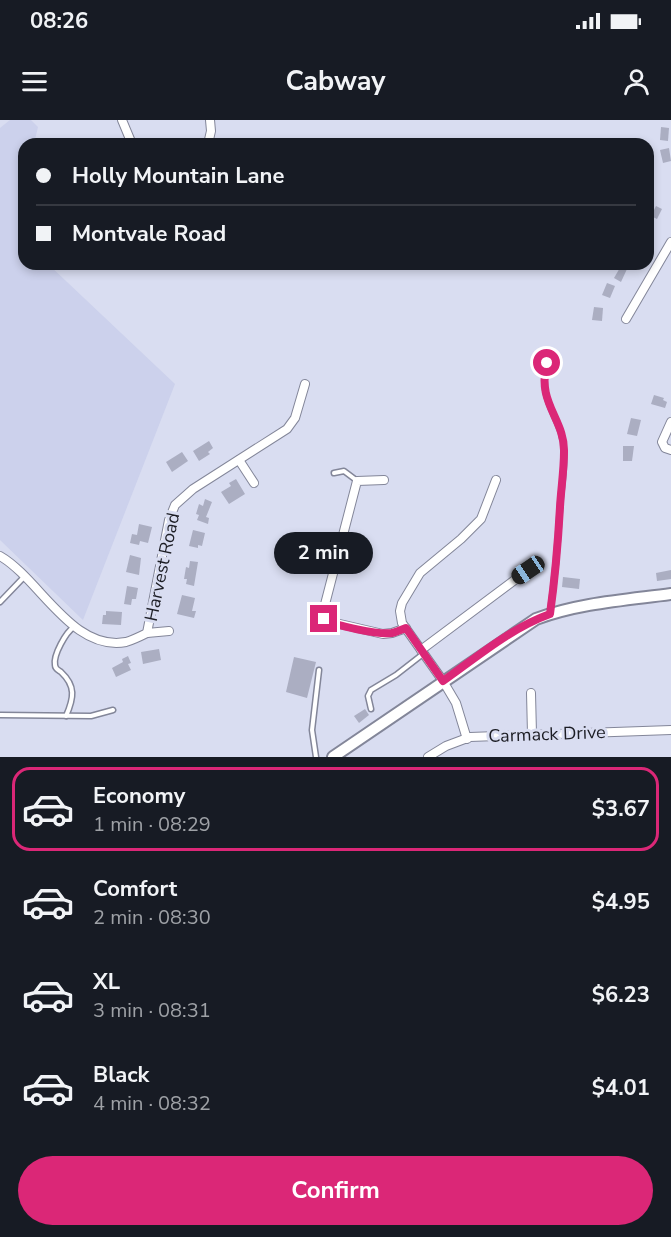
<!DOCTYPE html>
<meta charset="utf-8">
<style>
:root{--surface:#171b24;--page:#242831;--text:#f1f3f6;--muted:#9ea1a6;--line:#363941;--accent:#db2777}
body{margin:0;font-family:"Nunito Sans",sans-serif;background:var(--page);color:var(--text);height:100vh;display:flex;flex-direction:column;font-size:22px;white-space:nowrap}
*{box-sizing:border-box;margin:0}
p{font-size:20px;color:var(--muted)}
.icon{flex:none;width:33px;height:33px;fill:none;stroke:currentColor;stroke-width:2;stroke-linecap:round;stroke-linejoin:round}
.map{position:relative;height:637px;overflow:hidden}
.panel{display:flex;flex-direction:column;background:var(--surface);flex:1}
.panel>*{flex:none}
.guide{position:absolute;left:18px;top:18px;width:636px;height:132px;border-radius:18px;box-shadow:0 3px 9px #0003;display:grid;align-content:center;height:132px;padding:0 18px;background:var(--surface)}
.end{position:absolute;width:27px;height:27px;margin:-14px;border:8px solid #db2777;background:#fff;box-shadow:0 0 0 3px #fff}
.from{border-radius:50%}
.bubble{position:absolute;height:42px;border-radius:21px;background:var(--surface);box-shadow:0 3px 9px #0003;font-size:20px;font-weight:700;line-height:42px;text-align:center}
.car{position:absolute;width:18px;height:36px;margin:-18px -9px;border-radius:8px;box-shadow:0 0 4px 2px #0007;background:linear-gradient(#222 24%,#8ab4d8 0 40%,#222 0 76%,#8ab4d8 0 86%,#222 0)}
.guide b{display:flex;align-items:center;gap:21px;height:57px;font-size:22px}
.guide b+b{border-top:2px solid var(--line)}
.guide i{width:15px;height:15px;background:var(--text)}
ul{padding:10px 0 0;list-style:none}
li{display:flex;align-items:center;gap:18px;height:84px;margin:0 12px 9px;padding:0 6px;border:3px solid transparent;border-radius:18px}
li div{flex:1}
li b{display:block;font-size:22px}
li em{font-style:normal;font-weight:700}
li.selected{border-color:var(--accent)}
li>.icon{width:54px;height:54px;stroke-width:1.5}
.button{display:flex;gap:12px;margin-top:auto;padding:12px 18px}
.button a{flex:1;height:69px;border-radius:36px;background:var(--accent);color:#fff;font-size:24px;font-weight:700;line-height:69px;text-align:center}
.status{display:flex;justify-content:space-between;align-items:center;height:42px;padding:0 30px;background:var(--surface);direction:ltr}
.status svg{height:16px;fill:currentColor}
header{display:flex;justify-content:space-between;align-items:center;height:78px;padding:0 18px;background:var(--surface);font-size:27px;font-weight:700}
.map>svg:first-child{display:block}
.built{fill:#ccd1ec}
.building{fill:#abaec2}
.lines{fill:none;stroke-linecap:round;stroke-linejoin:round}
.lane-casing{stroke:#838699;stroke-width:7}
.street-casing{stroke:#838699;stroke-width:10}
.secondary-casing{stroke:#838699;stroke-width:14}
.lane{stroke:#fff;stroke-width:4}
.street{stroke:#fff;stroke-width:8}
.secondary{stroke:#fff;stroke-width:10}
.route{stroke:#db2777;stroke-width:8}
.labels{text-anchor:middle;dominant-baseline:central;stroke-width:6;stroke-linejoin:round;paint-order:stroke}
.street-label{font-size:18px;fill:#1c1d24;stroke:#d9ddf1}
</style>
<div class="status"><b>08:26</b><svg viewBox="0 0 49 12"><path d="M0 12V9h3v3zM5 12V6h3v6zM10 12V3h3v9zM15 12V0h3v12zM26 1h20v11H26zM47 4h2v5h-2z"/></svg></div>
<header><svg class="icon" aria-label="menu" viewBox="0 0 24 24"><path d="M4 6h16M4 12h16M4 18h16"/></svg>Cabway<svg class="icon" aria-label="person" viewBox="0 0 24 24"><circle cx="12" cy="8" r="4"/><path d="M4 21q1-7 8-7t8 7"/></svg></header>
<div class="map">
<svg width="671" height="637" viewBox="0 0 671 637">
<rect width="100%" height="100%" fill="#d9ddf1"/>
<polygon class="built" points="10,0 31,0 38,7 34,24 24,24 24,144 48,144 175,264 83,500 0,420 0,8"/>
<g class="building">
<polygon points="661,7 669,8 668,21 660,20"/>
<polygon points="669,28 671,41 663,43 660,30"/>
<polygon points="656,86 662,89 657,99 651,96"/>
<polygon points="621,146 627,149 621,162 614,158"/>
<polygon points="607,163 615,166 610,178 602,175"/>
<polygon points="594,187 603,188 602,201 592,200"/>
<polygon points="654,275 664,278 663,280 667,282 665,288 651,284"/>
<polygon points="631,298 641,300 637,316 627,314"/>
<polygon points="209,321 213,328 208,332 210,334 199,341 193,331"/>
<polygon points="623,326 634,326 632,341 623,341"/>
<polygon points="182,332 188,341 172,352 166,342"/>
<polygon points="236,359 245,374 229,384 221,372 231,366 229,363"/>
<polygon points="205,379 212,382 206,397 209,398 208,404 197,400 199,395 196,394 199,384 203,386"/>
<polygon points="139,404 152,407 148,423 140,421 139,425 130,423 132,414 137,415"/>
<polygon points="193,410 205,413 202,426 198,425 198,428 189,426"/>
<polygon points="130,435 141,438 139,455 126,452"/>
<polygon points="190,441 198,442 194,466 186,464 187,459 184,459 186,447 189,448"/>
<polygon points="671,450 671,459 657,461 656,453"/>
<polygon points="563,457 580,459 579,469 562,467"/>
<polygon points="127,466 138,468 136,479 132,479 131,485 124,484"/>
<polygon points="182,475 195,478 192,491 196,491 194,498 177,494"/>
<polygon points="106,491 122,492 121,505 102,504 103,495 106,495"/>
<polygon points="159,529 161,540 143,544 141,532"/>
<polygon points="128,536 131,543 128,544 131,550 116,557 112,548 123,542 122,539"/>
<polygon points="294,537 316,542 307,578 286,572"/>
<polygon points="365,589 369,595 359,603 354,596"/>
</g>
<g class="lines">
<defs>
<g id="lane">
<path d="M547,243C536,282 564,299 564,332C565,350 561,369 560,387C558,422 555,458 550,493"/>
<polyline points="334,353 344,351 356,360"/>
<polyline points="0,482 24,457"/>
<polyline points="371,589 368,576 371,570 396,555 423,534"/>
<polyline points="0,595 91,596 113,590"/>
<path d="M66,596C74,578 76,566 61,552C58,550 55,549 55,545C53,535 66,512 74,507"/>
<polyline points="316,637 312,610 319,550"/>
</g>
<g id="street">
<polyline points="122,0 132,24"/>
<polyline points="208,24 211,11 210,0"/>
<polyline points="626,199 671,122"/>
<polyline points="671,302 662,322 665,328 671,330"/>
<polyline points="239,340 254,363"/>
<polyline points="384,360 357,361 323,492 327,501 383,514 392,513 406,508"/>
<path d="M0,436C40,459 72,532 126,522C133,520 141,516 147,513L169,400L175,385L193,369L287,309L295,298L305,264"/>
<polyline points="147,513 169,511"/>
<polyline points="421,530 528,450"/>
<polyline points="531,573 532,614"/>
<polyline points="467,619 456,583 443,561 402,503 400,491 402,483 420,453 461,419 481,399 496,360"/>
<polyline points="428,637 446,626 470,617 671,610"/>
</g>
<path id="secondary" d="M333,637L536,499C579,483 626,480 671,474"/>
</defs>
<use href="#lane" class="lane-casing"/>
<use href="#street" class="street-casing"/>
<use href="#secondary" class="secondary-casing"/>
<use href="#lane" class="lane"/>
<use href="#street" class="street"/>
<use href="#secondary" class="secondary"/>
</g>
<g class="lines">
<path class="route" d="M324,499C335,506 379,515 392,513C396,512 401,510 406,508L443,561C477,537 511,508 550,494C555,458 558,423 560,387C561,369 564,350 564,332C565,299 536,283 547,243"/>
</g>
<g class="labels">
<g class="street-label">
<text transform="translate(162 447) rotate(-78)">Harvest Road</text>
<text transform="translate(547 614) rotate(-2)">Carmack Drive</text>
</g>
</g>
</svg>
<i class="end from" style="left:547px;top:243px"></i>
<i class="end" style="left:324px;top:499px"></i>
<div class="bubble" style="left:274px;top:412px;width:99px">2 min</div>
<i class="car" style="left:528px;top:450px;rotate:236deg"></i>
<div class="guide">
<b><i class="from"></i>Holly Mountain Lane</b>
<b><i></i>Montvale Road</b>
</div>
</div>
<section class="panel">
<ul>
<li class="selected"><svg class="icon" aria-label="car" viewBox="0 0 24 24"><path d="M5 17H2v-5l4-1 3-4h7l3 4 3 1v5h-3M9 17h6M6 11h13"/><circle cx="7" cy="17" r="2"/><circle cx="17" cy="17" r="2"/></svg><div><b>Economy</b><p>1 min · 08:29</p></div><em>$3.67</em></li>
<li><svg class="icon" aria-label="car" viewBox="0 0 24 24"><path d="M5 17H2v-5l4-1 3-4h7l3 4 3 1v5h-3M9 17h6M6 11h13"/><circle cx="7" cy="17" r="2"/><circle cx="17" cy="17" r="2"/></svg><div><b>Comfort</b><p>2 min · 08:30</p></div><em>$4.95</em></li>
<li><svg class="icon" aria-label="car" viewBox="0 0 24 24"><path d="M5 17H2v-5l4-1 3-4h7l3 4 3 1v5h-3M9 17h6M6 11h13"/><circle cx="7" cy="17" r="2"/><circle cx="17" cy="17" r="2"/></svg><div><b>XL</b><p>3 min · 08:31</p></div><em>$6.23</em></li>
<li><svg class="icon" aria-label="car" viewBox="0 0 24 24"><path d="M5 17H2v-5l4-1 3-4h7l3 4 3 1v5h-3M9 17h6M6 11h13"/><circle cx="7" cy="17" r="2"/><circle cx="17" cy="17" r="2"/></svg><div><b>Black</b><p>4 min · 08:32</p></div><em>$4.01</em></li>
</ul>
<div class="button"><a>Confirm</a></div>
</section>
